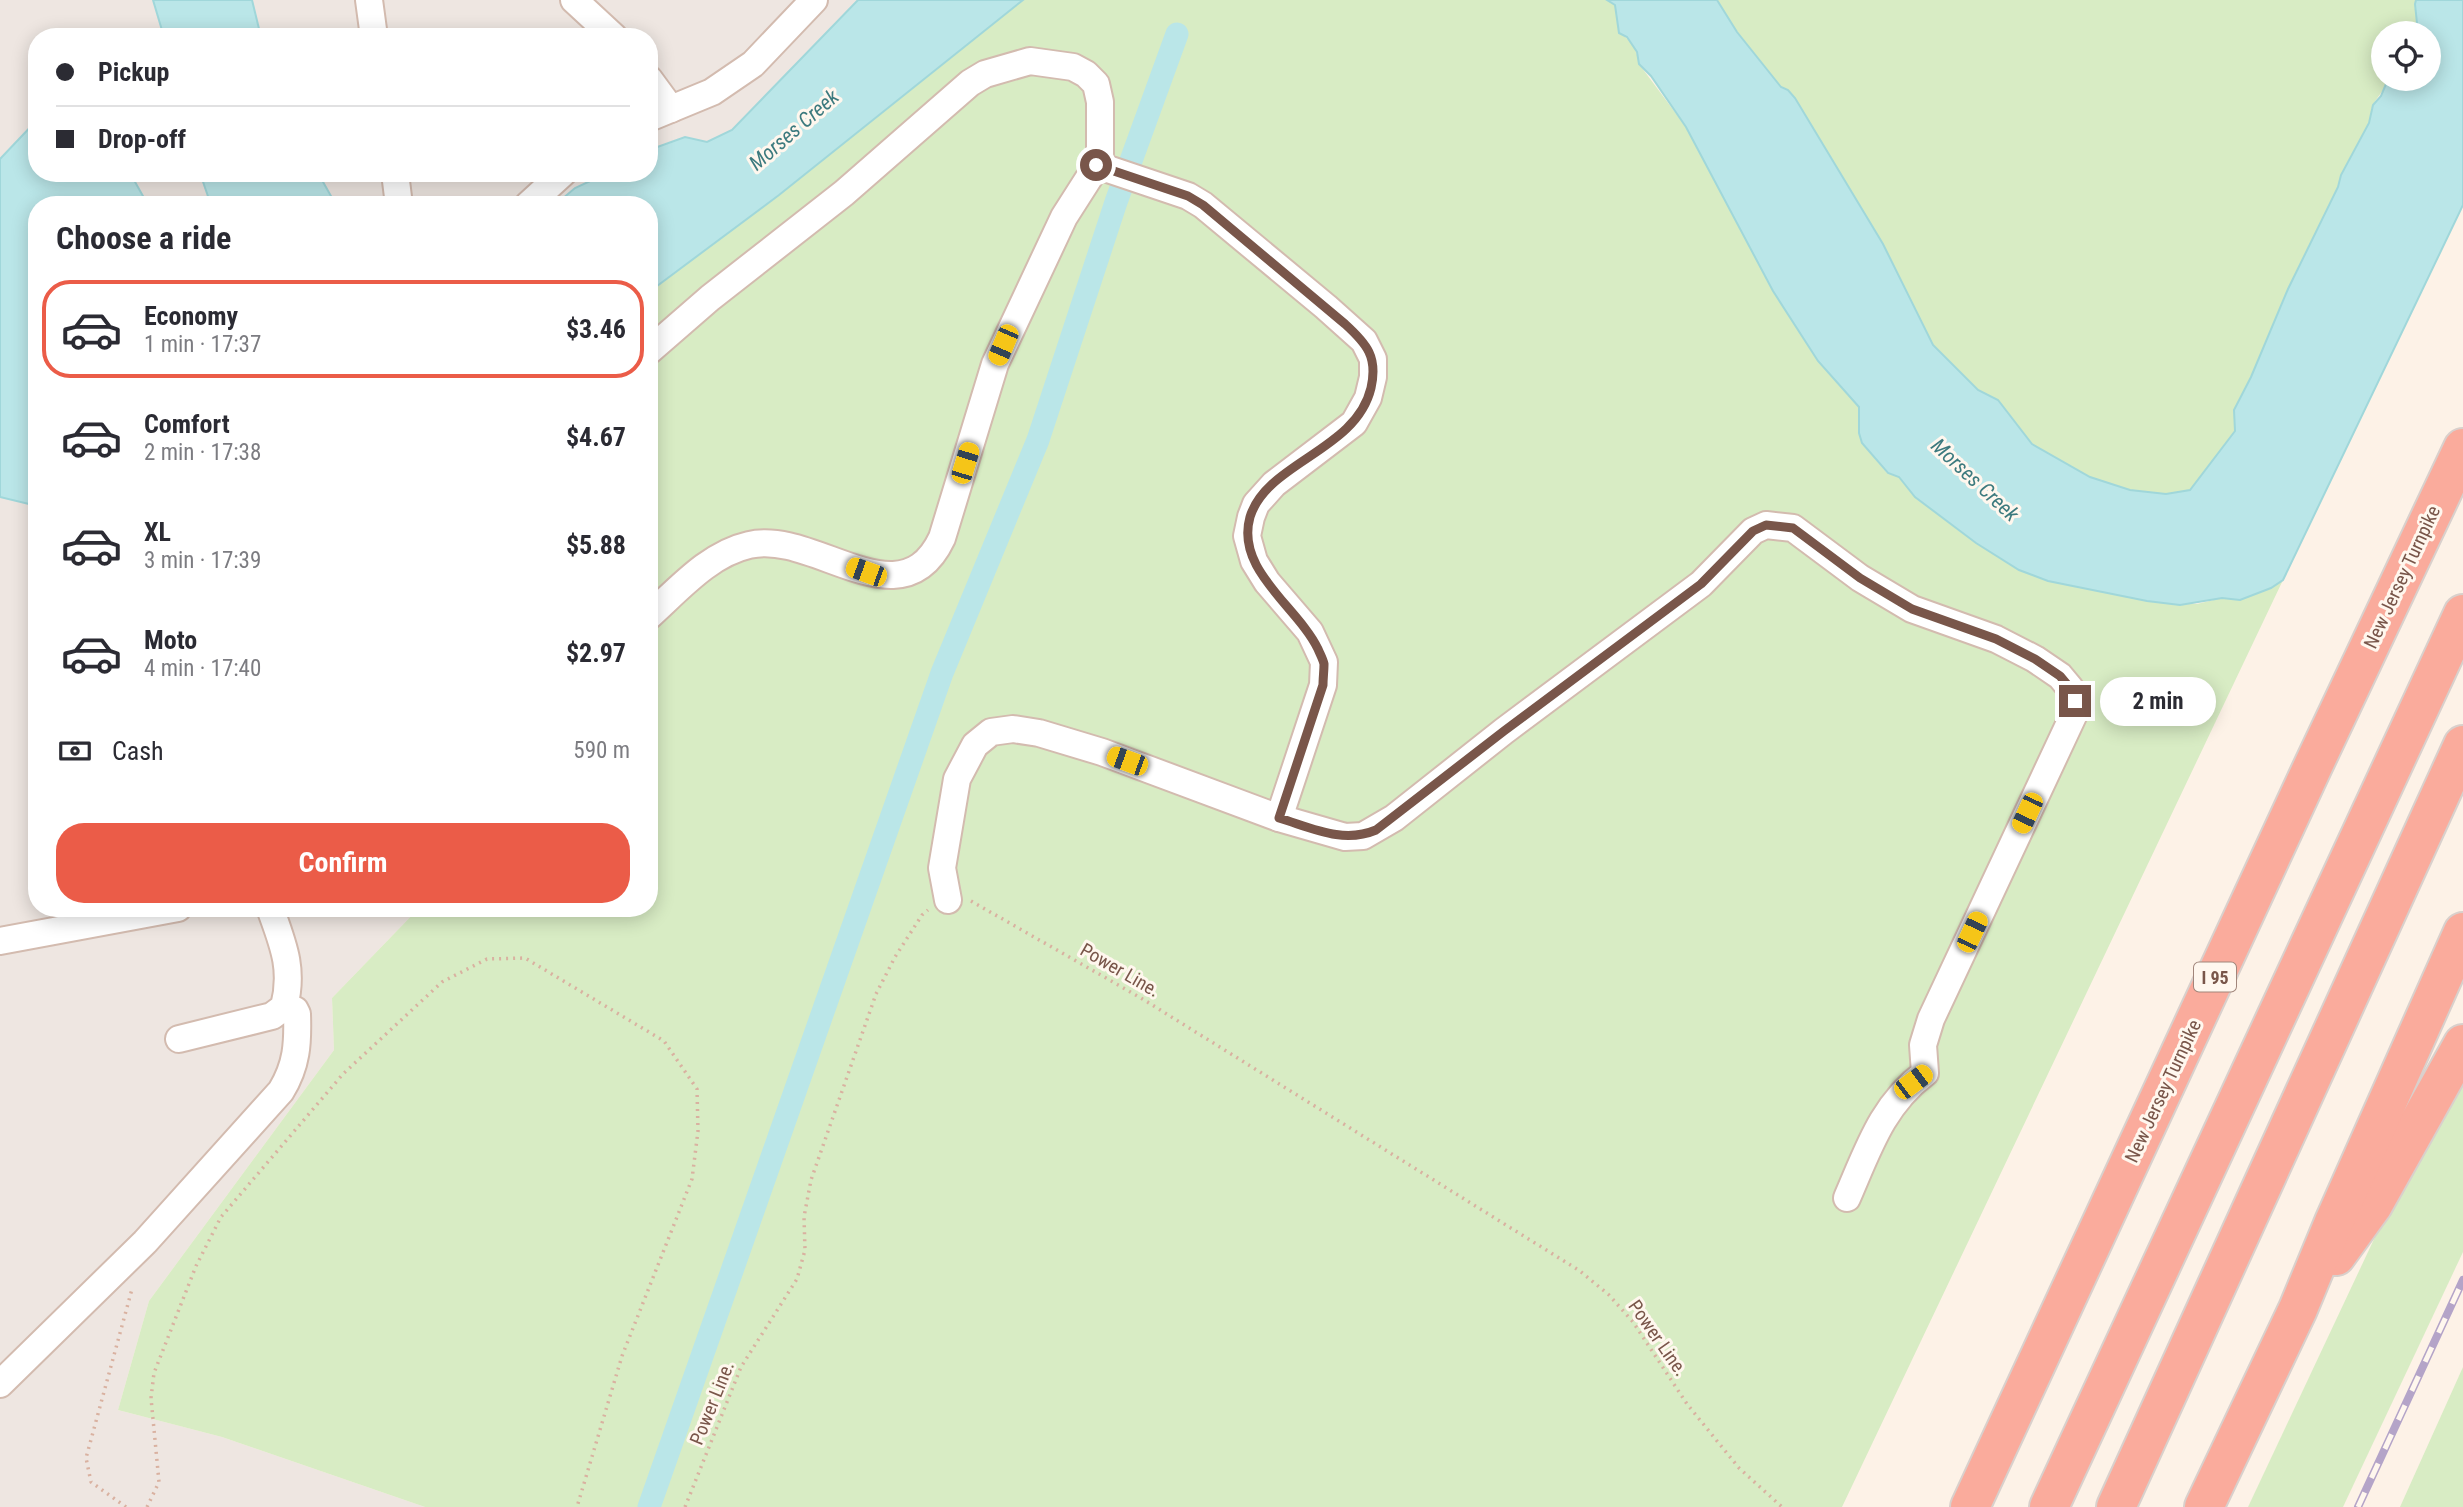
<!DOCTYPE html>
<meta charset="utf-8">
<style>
:root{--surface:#fff;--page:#f2f2f3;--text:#2b2b33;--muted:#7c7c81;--line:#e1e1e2;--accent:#eb5c48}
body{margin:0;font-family:"Roboto Condensed",sans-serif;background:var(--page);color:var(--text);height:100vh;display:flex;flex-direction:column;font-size:26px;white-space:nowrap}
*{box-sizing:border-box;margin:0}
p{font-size:23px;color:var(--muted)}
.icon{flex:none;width:38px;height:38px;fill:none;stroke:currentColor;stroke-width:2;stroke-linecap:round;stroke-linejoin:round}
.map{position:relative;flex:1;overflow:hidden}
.side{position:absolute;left:28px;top:196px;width:630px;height:721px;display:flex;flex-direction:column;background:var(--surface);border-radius:28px;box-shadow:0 4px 18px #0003}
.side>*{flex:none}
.banner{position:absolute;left:28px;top:28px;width:630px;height:154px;border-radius:28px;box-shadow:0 4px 18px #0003;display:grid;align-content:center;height:154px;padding:0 28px;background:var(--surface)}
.tools{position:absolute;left:2371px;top:21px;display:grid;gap:14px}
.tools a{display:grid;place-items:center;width:70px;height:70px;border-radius:50%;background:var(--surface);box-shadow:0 4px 18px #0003;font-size:35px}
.end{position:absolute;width:32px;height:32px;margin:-16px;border:9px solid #79564a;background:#fff;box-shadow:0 0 0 4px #fff}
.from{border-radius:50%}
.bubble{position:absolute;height:49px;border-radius:24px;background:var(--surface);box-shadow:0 4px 18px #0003;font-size:23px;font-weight:700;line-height:49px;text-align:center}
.car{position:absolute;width:21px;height:42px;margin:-21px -10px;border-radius:9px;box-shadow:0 0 5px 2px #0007;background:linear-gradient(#f5c518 24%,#345 0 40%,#f5c518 0 76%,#345 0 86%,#f5c518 0)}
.banner b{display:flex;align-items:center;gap:24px;height:66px;font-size:26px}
.banner b+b{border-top:2px solid var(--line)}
.banner i{width:18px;height:18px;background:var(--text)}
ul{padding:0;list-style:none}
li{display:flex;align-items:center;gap:21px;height:98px;margin:0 14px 10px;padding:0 14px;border:4px solid transparent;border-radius:28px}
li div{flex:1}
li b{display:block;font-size:26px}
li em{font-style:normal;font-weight:700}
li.current{border-color:var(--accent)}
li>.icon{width:63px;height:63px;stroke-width:1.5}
h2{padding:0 28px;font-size:32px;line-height:84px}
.pay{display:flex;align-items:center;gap:18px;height:77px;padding:0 28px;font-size:26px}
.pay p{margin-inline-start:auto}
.primary-button{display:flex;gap:14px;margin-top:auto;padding:14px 28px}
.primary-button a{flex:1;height:80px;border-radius:28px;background:var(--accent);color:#fff;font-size:28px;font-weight:700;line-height:80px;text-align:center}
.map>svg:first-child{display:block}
.industrial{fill:#eee6e1}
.green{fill:#d8ecc4}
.water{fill:#bae6e8;stroke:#a0d7da;stroke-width:2}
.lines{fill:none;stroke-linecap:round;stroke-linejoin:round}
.canal{stroke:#bae6e8;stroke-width:23}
.minor-casing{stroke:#d3bbaf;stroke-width:30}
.highway-casing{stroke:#d9d0cc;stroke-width:42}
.path{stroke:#d9b1a0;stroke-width:3.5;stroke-dasharray:2 5;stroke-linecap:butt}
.minor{stroke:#fff;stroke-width:26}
.highway{stroke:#faab9c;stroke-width:38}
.rail-casing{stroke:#b4a4c8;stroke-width:8}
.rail{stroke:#fff7ee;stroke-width:5;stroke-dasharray:16;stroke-linecap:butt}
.route{stroke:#79564a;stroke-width:9}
.labels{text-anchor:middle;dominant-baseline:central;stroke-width:6;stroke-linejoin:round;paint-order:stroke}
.shield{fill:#fff7ee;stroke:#a1867b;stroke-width:2}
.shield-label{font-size:18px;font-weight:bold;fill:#79564a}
.street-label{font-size:19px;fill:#79564a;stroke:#fff7ee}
.water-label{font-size:21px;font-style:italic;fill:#3c7a7e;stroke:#fff7ee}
</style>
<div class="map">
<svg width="2463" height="1507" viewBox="0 0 2463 1507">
<rect width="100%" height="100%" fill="#fdf2e7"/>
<g class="industrial">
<polygon points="0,0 153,0 164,37 37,37 37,120 0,159"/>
<polygon points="252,0 858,0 732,130 707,142 685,137 649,150 649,37 261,37"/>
<polygon points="130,173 200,173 211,205 148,205"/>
<polygon points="318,173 602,173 600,177 575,188 555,205 336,205"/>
<polygon points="0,497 37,506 37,908 419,908 332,998 334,1050 149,1301 118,1410 222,1437 425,1507 0,1507"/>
</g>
<g class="green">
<path d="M1023,0H1607L1615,5L1619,33C1632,40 1637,50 1639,64L1686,127L1773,291L1818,361L1859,407V433L1862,443L1887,473L1899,477L1915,497L1976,543L2019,570L2048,581L2147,601L2197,604L2222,598L2240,600L2271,588L2283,580L1842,1507H425L222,1437L118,1410L149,1301L334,1050L332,998L419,908H649V292L779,195Z"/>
<path d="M1717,0H2416L2415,4L2418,32L2384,33V79H2393C2388,83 2376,99 2373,105C2370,111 2371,120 2367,126C2358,146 2343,165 2338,187L2288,289L2251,377L2234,410L2235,431L2190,490L2166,494L2130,490L2090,477L2032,444L1998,400L1978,390L1933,345L1883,244L1795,98L1788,90L1781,87L1737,32Z"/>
<polygon points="2463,1050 2463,1252 2343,1507 2248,1507"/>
<polygon points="2463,1367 2463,1507 2400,1507"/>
</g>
<g class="water">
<polygon points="153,0 252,0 261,37 164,37"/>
<polygon points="858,0 1023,0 779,195 649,292 649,205 555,205 575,188 599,177 602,173 649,173 649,150 685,137 707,142 732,130"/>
<polygon points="1607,0 1717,0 1737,32 1781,87 1788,90 1795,98 1883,244 1933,345 1978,390 1998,400 2032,444 2090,477 2130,490 2166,494 2190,490 2235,431 2234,410 2251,377 2288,289 2338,187 2341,175 2369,123 2373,105 2381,96 2386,84 2393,79 2429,79 2429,33 2418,33 2415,4 2416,0 2463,0 2463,205 2283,580 2271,588 2240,600 2222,598 2180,605 2147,601 2048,581 2019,570 1976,543 1915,497 1899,477 1888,473 1862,443 1859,433 1859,407 1818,361 1773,291 1686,127 1651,76 1639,64 1637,52 1627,37 1619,33 1615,5"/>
<polygon points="37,120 37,173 130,173 148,205 37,205 37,506 0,497 0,159"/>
<polygon points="200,173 318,173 336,205 211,205"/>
</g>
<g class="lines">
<polyline class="canal" points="649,1507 942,673 1038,440 1116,202 1177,34"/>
<defs>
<g id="minor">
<polyline points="369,0 374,37"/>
<polyline points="574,0 614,37"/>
<polyline points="649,79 671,109"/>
<polyline points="649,118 712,92 753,64 814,0"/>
<polyline points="1096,165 1188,196 1203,205 1326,307 1364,341 1373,359 1373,377 1368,398 1354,423 1274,484 1256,504 1251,517 1247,536 1254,561 1267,582 1310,632 1324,662 1323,685 1279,818"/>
<polyline points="395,173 399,205"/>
<polyline points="528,205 563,173"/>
<path d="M649,351L710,298L844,193L970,83L985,74L1030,61L1073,67L1086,74L1096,84L1100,102V154L1094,170L1064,217L995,364L942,538C901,625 814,529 749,545C709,554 679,589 649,616"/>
<path d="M948,900L942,868L957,779L975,745L991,732L1013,729L1039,733L1102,752L1279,818L1345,837L1363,836L1394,818L1504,731L1701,584L1753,531L1766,525L1793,528L1860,578L1912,609L1996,639L2035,659L2060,676L2070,688L2075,701L2074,714L1931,1019L1923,1045L1925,1073C1882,1105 1868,1150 1847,1198"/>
<polyline points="0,941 178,908"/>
<path d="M179,1039L272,1016L284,1007C294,969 283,944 270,908"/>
<path d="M0,1384L145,1242L281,1091C297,1065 298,1043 297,1014L295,1010L284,1007"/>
</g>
<g id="highway">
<polyline points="2336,1256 2373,1205 2463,1044"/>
<polyline points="1970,1507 2313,766 2463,448"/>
<polyline points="2049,1507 2463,614"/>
<polyline points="2116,1507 2463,745"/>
<polyline points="2204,1507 2298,1309 2334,1222 2463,932"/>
</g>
</defs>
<use href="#minor" class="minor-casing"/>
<use href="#highway" class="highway-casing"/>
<g class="path">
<polyline points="971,901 1141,998 1580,1271 1609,1295 1633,1322 1687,1404 1739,1468 1782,1507"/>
<polyline points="126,1507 91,1482 86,1458 132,1289"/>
<polyline points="147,1507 159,1482 151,1398 154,1373 196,1266 221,1217 343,1074 442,982 487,959 525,958 664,1041 697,1089 698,1131 692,1179 622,1356 577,1507"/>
<polyline points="685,1507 741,1367 797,1279 805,1250 804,1217 811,1180 876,994 895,957 922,915 928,910"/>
</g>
<use href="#minor" class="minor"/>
<use href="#highway" class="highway"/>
<defs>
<polyline id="rail" points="2358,1507 2463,1280"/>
</defs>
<use href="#rail" class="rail-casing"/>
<use href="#rail" class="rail"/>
</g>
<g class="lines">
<path class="route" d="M1096,165L1188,196L1203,205L1345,324C1367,344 1378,357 1371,388C1356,451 1267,462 1250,517C1235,570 1298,607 1318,649C1320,654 1323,659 1324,664C1324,671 1323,678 1323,685L1279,818C1312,828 1343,844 1376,830L1504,731L1701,584L1753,531L1766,525L1793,528L1860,578L1912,609L1996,639L2035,659L2060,676L2070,688L2075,701"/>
</g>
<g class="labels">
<rect class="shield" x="2194" y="962.5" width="42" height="29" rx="5"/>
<g class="shield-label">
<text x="2215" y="977">I 95</text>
</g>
<g class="street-label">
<text transform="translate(2402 577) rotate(-65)">New Jersey Turnpike</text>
<text transform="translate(1120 970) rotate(30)">Power Line.</text>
<text transform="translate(2163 1091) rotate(-65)">New Jersey Turnpike</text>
<text transform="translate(1658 1338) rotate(55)">Power Line.</text>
<text transform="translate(712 1403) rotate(-68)">Power Line.</text>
</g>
<g class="water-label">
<text transform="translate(794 130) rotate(-41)">Morses Creek</text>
<text transform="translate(1975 480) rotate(43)">Morses Creek</text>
</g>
</g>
</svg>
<div class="tools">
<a><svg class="icon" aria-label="locate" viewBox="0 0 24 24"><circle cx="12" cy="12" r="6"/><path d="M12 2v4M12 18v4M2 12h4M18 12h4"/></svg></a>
</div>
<i class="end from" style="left:1096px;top:165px"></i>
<i class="end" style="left:2075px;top:701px"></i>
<div class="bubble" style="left:2100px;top:677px;width:116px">2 min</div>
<i class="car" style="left:1003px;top:345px;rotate:203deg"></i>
<i class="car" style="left:965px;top:463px;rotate:17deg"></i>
<i class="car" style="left:866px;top:572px;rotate:290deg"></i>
<i class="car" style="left:1127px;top:761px;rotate:290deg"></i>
<i class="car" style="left:2027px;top:813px;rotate:205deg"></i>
<i class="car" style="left:1972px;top:932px;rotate:25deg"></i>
<i class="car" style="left:1913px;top:1082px;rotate:53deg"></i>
<div class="banner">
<b><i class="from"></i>Pickup</b>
<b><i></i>Drop-off</b>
</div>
<section class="side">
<h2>Choose a ride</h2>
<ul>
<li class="current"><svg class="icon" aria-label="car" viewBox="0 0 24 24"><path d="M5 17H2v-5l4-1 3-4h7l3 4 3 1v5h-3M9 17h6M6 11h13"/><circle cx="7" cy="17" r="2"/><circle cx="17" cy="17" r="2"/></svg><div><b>Economy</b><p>1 min · 17:37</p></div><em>$3.46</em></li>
<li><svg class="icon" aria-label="car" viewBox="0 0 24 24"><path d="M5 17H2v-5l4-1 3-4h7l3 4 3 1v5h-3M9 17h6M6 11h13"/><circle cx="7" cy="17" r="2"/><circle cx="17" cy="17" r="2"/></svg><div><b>Comfort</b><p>2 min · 17:38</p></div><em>$4.67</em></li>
<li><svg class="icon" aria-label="car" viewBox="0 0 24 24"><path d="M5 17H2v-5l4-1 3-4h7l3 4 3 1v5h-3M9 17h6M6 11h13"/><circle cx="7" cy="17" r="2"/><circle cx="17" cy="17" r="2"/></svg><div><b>XL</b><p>3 min · 17:39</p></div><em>$5.88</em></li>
<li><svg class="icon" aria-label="car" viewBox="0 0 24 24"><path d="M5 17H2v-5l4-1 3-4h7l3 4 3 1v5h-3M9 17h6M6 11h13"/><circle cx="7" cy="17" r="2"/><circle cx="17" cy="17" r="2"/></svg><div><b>Moto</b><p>4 min · 17:40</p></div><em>$2.97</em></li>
</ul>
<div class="pay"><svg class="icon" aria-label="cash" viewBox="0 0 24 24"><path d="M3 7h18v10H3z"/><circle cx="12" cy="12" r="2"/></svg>Cash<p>590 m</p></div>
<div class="primary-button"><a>Confirm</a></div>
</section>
</div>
